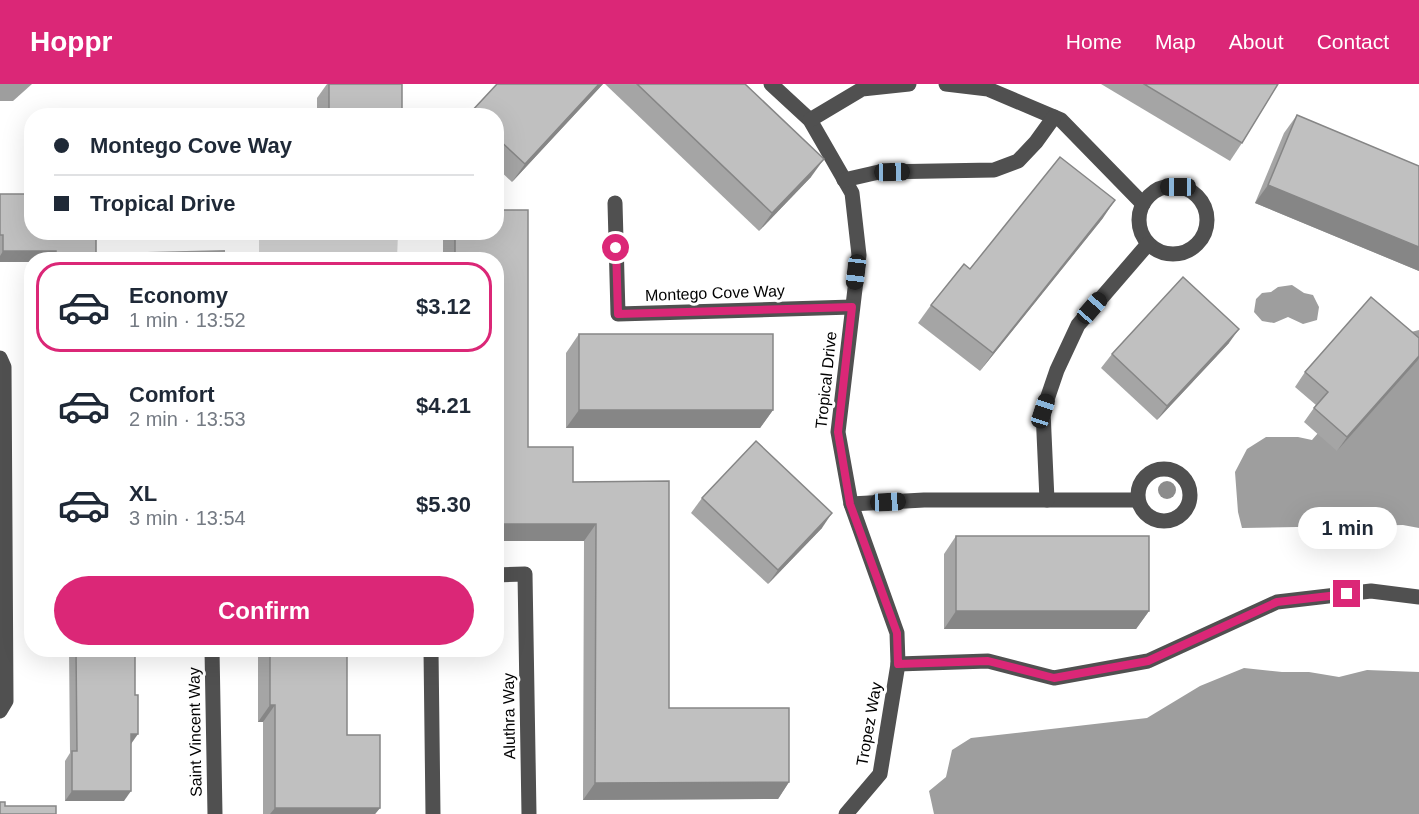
<!DOCTYPE html>
<meta charset="utf-8">
<style>
:root{--surface:#fff;--page:#f2f2f3;--text:#1f2937;--muted:#747a83;--line:#e0e1e3;--accent:#db2777}
body{margin:0;font-family:Helvetica,sans-serif;background:var(--page);color:var(--text);height:100vh;display:flex;flex-direction:column;font-size:22px;white-space:nowrap}
*{box-sizing:border-box;margin:0}
p{font-size:20px;color:var(--muted)}
.icon{flex:none;width:33px;height:33px;fill:none;stroke:currentColor;stroke-width:2;stroke-linecap:round;stroke-linejoin:round}
.map{position:relative;flex:1;overflow:hidden}
.details{position:absolute;left:24px;top:168px;width:480px;height:405px;display:flex;flex-direction:column;background:var(--surface);border-radius:24px;box-shadow:0 6px 24px #0002}
.details>*{flex:none}
.banner{position:absolute;left:24px;top:24px;width:480px;height:132px;border-radius:24px;box-shadow:0 6px 24px #0002;display:grid;align-content:center;height:132px;padding:0 30px;background:var(--surface)}
.end{position:absolute;width:27px;height:27px;margin:-14px;border:8px solid #db2777;background:#fff;box-shadow:0 0 0 3px #fff}
.from{border-radius:50%}
.bubble{position:absolute;height:42px;border-radius:21px;background:var(--surface);box-shadow:0 6px 24px #0002;font-size:20px;font-weight:700;line-height:42px;text-align:center}
.car{position:absolute;width:18px;height:36px;margin:-18px -9px;border-radius:8px;box-shadow:0 0 4px 2px #0007;background:linear-gradient(#222 24%,#8ab4d8 0 40%,#222 0 76%,#8ab4d8 0 86%,#222 0)}
.banner b{display:flex;align-items:center;gap:21px;height:57px;font-size:22px}
.banner b+b{border-top:2px solid var(--line)}
.banner i{width:15px;height:15px;background:var(--text)}
ul{padding:10px 0 0;list-style:none}
li{display:flex;align-items:center;gap:18px;height:90px;margin:0 12px 9px;padding:0 18px;border:3px solid transparent;border-radius:24px}
li div{flex:1}
li b{display:block;font-size:22px}
li em{font-style:normal;font-weight:700}
li.selected{border-color:var(--accent)}
li>.icon{width:54px;height:54px;stroke-width:1.5}
.button{display:flex;gap:12px;margin-top:auto;padding:12px 30px}
.button a{flex:1;height:69px;border-radius:36px;background:var(--accent);color:#fff;font-size:24px;font-weight:700;line-height:69px;text-align:center}
header{display:flex;align-items:center;gap:36px;box-sizing:border-box;height:84px;padding:0 30px;background:var(--accent);color:#fff}
header strong{font-size:28px}
nav{display:flex;gap:33px;margin-inline-start:auto;font-size:21px}
.map>svg:first-child{display:block}
.green{fill:#d7d7d7}
.water{fill:#9e9e9e}
.lines{fill:none;stroke-linecap:round;stroke-linejoin:round}
.minor{stroke:#505050;stroke-width:15}
.tree{fill:#8c8c8c}
.wall{fill:#a5a5a5}
.shaded-wall{fill:#868686}
.building{fill:#c0c0c0;stroke:#868686;stroke-width:1.5}
.route{stroke:#db2777;stroke-width:8}
.labels{text-anchor:middle;dominant-baseline:central;stroke-width:6;stroke-linejoin:round;paint-order:stroke}
.street-label{font-size:16px;fill:#000;stroke:#fff}
</style>
<header>
<strong>Hoppr</strong>
<nav><a>Home</a><a>Map</a><a>About</a><a>Contact</a></nav>
</header>
<div class="map">
<svg width="1419" height="730" viewBox="0 0 1419 730">
<rect width="100%" height="100%" fill="#fff"/>
<polygon class="green" points="259,149 398,149 397,175 259,175"/>
<g class="water">
<polygon points="0,0 32,0 13,17 0,17"/>
<polygon points="225,166 225,175 147,175 147,168"/>
<polygon points="1292,201 1304,209 1313,211 1319,223 1317,236 1303,240 1288,233 1274,239 1262,237 1254,228 1256,215 1262,209 1271,208 1278,203"/>
<polygon points="1419,246 1419,444 1403,441 1242,444 1238,428 1235,388 1247,365 1266,353 1298,353 1312,356 1403,250"/>
<polygon points="1244,584 1282,588 1309,588 1339,593 1367,586 1419,588 1419,730 934,730 929,707 946,693 952,666 971,654 1147,634 1200,602"/>
</g>
<g class="lines">
<g class="minor">
<polyline points="771,0 810,36 852,109 859,171 838,348 851,420 897,549 898,580 988,577 1054,594 1148,577 1277,518 1371,507 1419,513"/>
<polyline points="946,0 988,5 1061,36 1143,120"/>
<polyline points="810,36 862,5 909,0"/>
<polyline points="844,96 879,88 994,86 1018,77 1036,58 1054,33"/>
<circle cx="1173" cy="136" r="34"/>
<polyline points="615,119 618,230 852,223"/>
<polyline points="0,274 4,283 6,617 0,627"/>
<circle cx="1164" cy="411" r="26"/>
<polyline points="1047,416 1138,416"/>
<polyline points="851,420 924,416 1047,416 1043,327 1057,286 1078,241 1148,160"/>
<polyline points="496,491 525,490 529,730"/>
<polyline points="212,566 215,730"/>
<polyline points="431,566 433,730"/>
<polyline points="846,730 880,690 898,580"/>
</g>
</g>
<circle class="tree" cx="1167" cy="406" r="9"/>
<g class="wall">
<polygon points="327,0 402,0 402,32 317,30 317,14"/>
<polygon points="497,0 603,0 512,98 496,83 496,32 469,32"/>
<polygon points="605,0 745,0 811,93 759,147"/>
<polygon points="1101,0 1278,0 1242,59 1230,77"/>
<polygon points="1297,31 1419,82 1419,187 1255,119 1284,49"/>
<polygon points="0,110 32,148 96,176 32,176 32,178 0,178"/>
<polygon points="1103,134 980,287 918,239 931,221 970,185"/>
<polygon points="443,148 496,148 528,363 573,398 669,397 669,624 789,698 778,715 583,716 584,457 496,457 496,176 443,176"/>
<polygon points="579,250 773,326 760,344 566,344 566,269"/>
<polygon points="1419,254 1419,274 1337,367 1304,338 1316,321 1295,303 1305,288"/>
<polygon points="1229,259 1157,336 1101,284 1112,270"/>
<polygon points="702,414 822,444 768,500 691,429"/>
<polygon points="956,452 1149,527 1136,545 944,545 944,470"/>
<polygon points="69,566 135,566 131,660 124,717 65,717 65,677 70,669"/>
<polygon points="258,566 347,566 347,651 380,724 375,730 263,730 263,638 258,638"/>
</g>
<g class="shaded-wall">
<polygon points="599,0 603,0 512,98 525,80"/>
<polygon points="824,75 811,93 759,147 772,129"/>
<polygon points="1268,101 1419,163 1419,187 1255,119"/>
<polygon points="1115,116 1103,134 980,287 993,269"/>
<polygon points="3,167 56,167 50,176 32,176 32,178 0,178 0,172"/>
<polygon points="1239,245 1229,259 1157,336 1167,322"/>
<polygon points="1419,272 1419,274 1418,276 1337,367 1347,353"/>
<polygon points="579,326 773,326 760,344 566,344"/>
<polygon points="832,429 822,444 768,500 778,486"/>
<polygon points="496,440 596,440 584,457 496,457"/>
<polygon points="956,527 1149,527 1136,545 944,545"/>
<polygon points="270,621 275,621 263,638 258,638"/>
<polygon points="131,650 138,650 131,660 124,660"/>
<polygon points="789,698 778,715 583,716 595,699"/>
<polygon points="72,707 131,707 124,717 65,717"/>
<polygon points="275,724 380,724 375,730 270,730"/>
</g>
<g class="building">
<polygon points="329,0 402,0 402,32 112,32 329,30"/>
<polygon points="497,0 599,0 525,80 496,53 496,32 473,32 470,29"/>
<polygon points="637,0 745,0 824,75 772,129"/>
<polygon points="1144,0 1278,0 1242,59"/>
<polygon points="1297,31 1419,82 1419,163 1268,101"/>
<polygon points="1060,73 1115,116 993,269 931,221 964,180 970,185"/>
<polygon points="0,110 32,110 32,148 96,148 96,176 56,176 56,167 3,167 3,151 0,151"/>
<polygon points="496,126 528,126 528,363 573,363 573,398 669,397 669,624 789,624 789,698 595,699 596,440 496,440 496,176 455,176 455,148 496,148"/>
<polygon points="1183,193 1239,245 1167,322 1112,270"/>
<polygon points="1371,213 1419,254 1419,272 1347,353 1314,324 1328,308 1305,288"/>
<rect x="579" y="250" width="194" height="76"/>
<polygon points="756,357 832,429 778,486 702,414"/>
<rect x="956" y="452" width="193" height="75"/>
<polygon points="76,566 135,566 135,611 138,611 138,650 131,650 131,707 72,707 72,667 77,667"/>
<polygon points="270,566 347,566 347,651 380,651 380,724 275,724 275,621 270,621"/>
<polygon points="0,718 5,718 5,722 56,722 56,730 0,730"/>
</g>
<g class="lines">
<polyline class="route" points="616,164 618,230 852,223 838,348 850,420 897,549 898,580 988,577 1054,594 1148,577 1277,518 1347,510"/>
</g>
<g class="labels">
<g class="street-label">
<text transform="translate(715 209) rotate(-2)">Montego Cove Way</text>
<text transform="translate(826 296) rotate(-84)">Tropical Drive</text>
<text transform="translate(509 632) rotate(-91)">Aluthra Way</text>
<text transform="translate(869 640) rotate(-80)">Tropez Way</text>
<text transform="translate(195 648) rotate(-91)">Saint Vincent Way</text>
</g>
</g>
</svg>
<i class="end from" style="left:616px;top:164px"></i>
<i class="end" style="left:1347px;top:510px"></i>
<div class="bubble" style="left:1298px;top:423px;width:99px">1 min</div>
<i class="car" style="left:892px;top:88px;rotate:89deg"></i>
<i class="car" style="left:1178px;top:103px;rotate:270deg"></i>
<i class="car" style="left:856px;top:188px;rotate:187deg"></i>
<i class="car" style="left:1092px;top:224px;rotate:41deg"></i>
<i class="car" style="left:1043px;top:327px;rotate:18deg"></i>
<i class="car" style="left:888px;top:418px;rotate:87deg"></i>
<div class="banner">
<b><i class="from"></i>Montego Cove Way</b>
<b><i></i>Tropical Drive</b>
</div>
<section class="details">
<ul>
<li class="selected"><svg class="icon" aria-label="car" viewBox="0 0 24 24"><path d="M5 17H2v-5l4-1 3-4h7l3 4 3 1v5h-3M9 17h6M6 11h13"/><circle cx="7" cy="17" r="2"/><circle cx="17" cy="17" r="2"/></svg><div><b>Economy</b><p>1 min · 13:52</p></div><em>$3.12</em></li>
<li><svg class="icon" aria-label="car" viewBox="0 0 24 24"><path d="M5 17H2v-5l4-1 3-4h7l3 4 3 1v5h-3M9 17h6M6 11h13"/><circle cx="7" cy="17" r="2"/><circle cx="17" cy="17" r="2"/></svg><div><b>Comfort</b><p>2 min · 13:53</p></div><em>$4.21</em></li>
<li><svg class="icon" aria-label="car" viewBox="0 0 24 24"><path d="M5 17H2v-5l4-1 3-4h7l3 4 3 1v5h-3M9 17h6M6 11h13"/><circle cx="7" cy="17" r="2"/><circle cx="17" cy="17" r="2"/></svg><div><b>XL</b><p>3 min · 13:54</p></div><em>$5.30</em></li>
</ul>
<div class="button"><a>Confirm</a></div>
</section>
</div>
